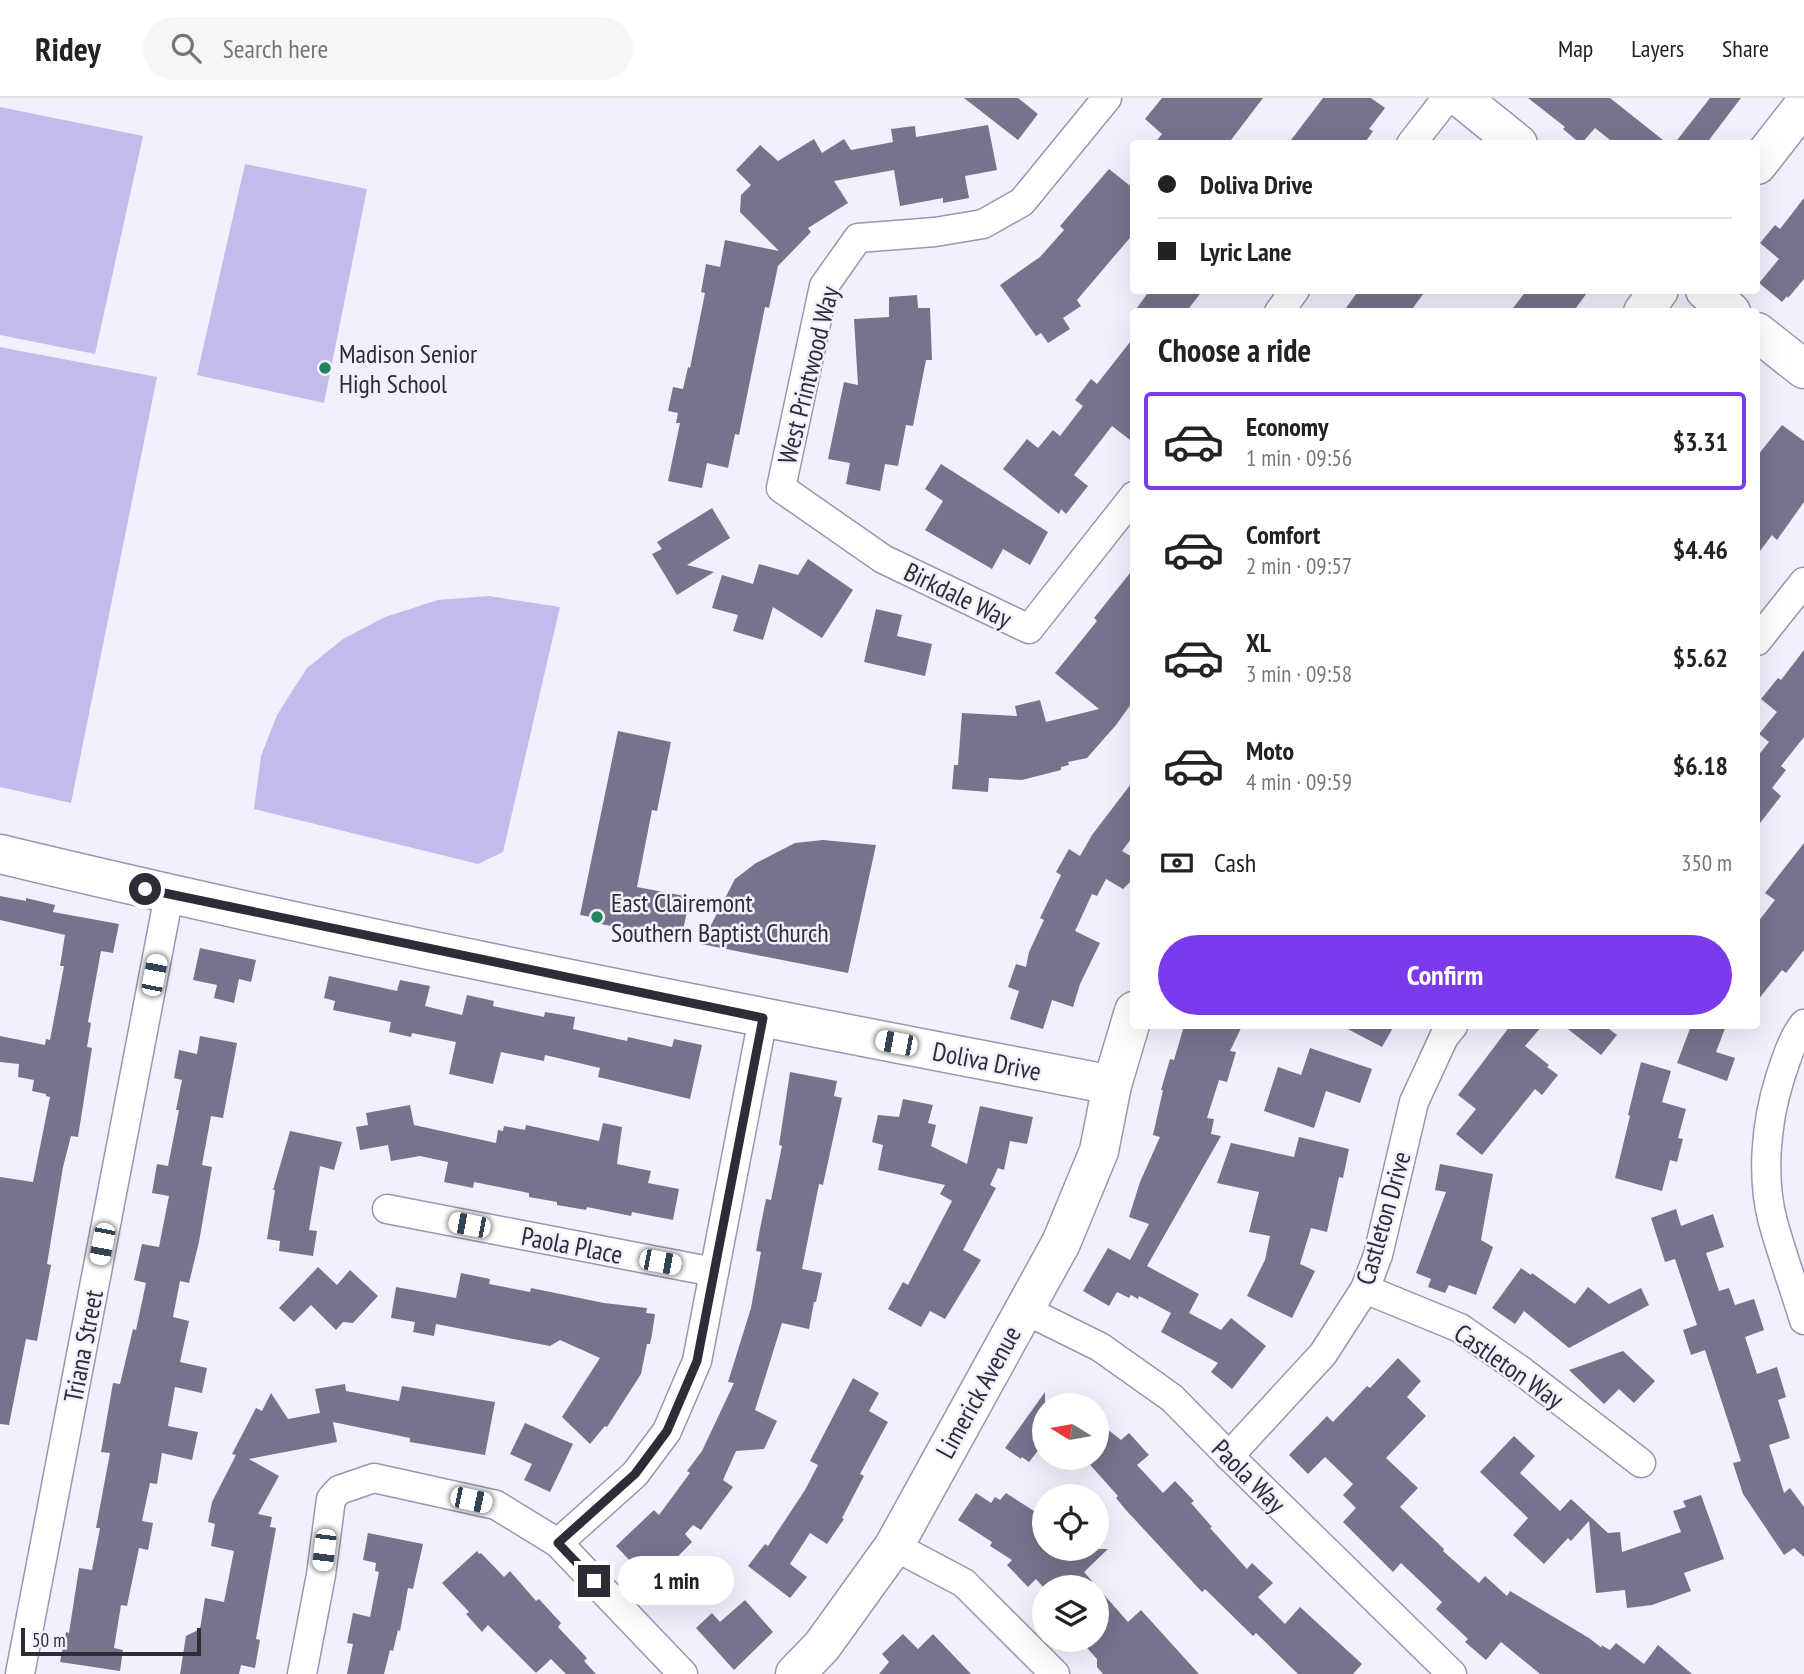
<!DOCTYPE html>
<meta charset="utf-8">
<style>
:root{--surface:#fff;--page:#f6f6f6;--text:#222;--muted:#767676;--line:#e0e0e0;--accent:#7c3aed}
body{margin:0;font-family:"PT Sans Narrow",sans-serif;background:var(--page);color:var(--text);height:100vh;display:flex;flex-direction:column;font-size:26px;white-space:nowrap}
*{box-sizing:border-box;margin:0}
p{font-size:23px;color:var(--muted)}
.icon{flex:none;width:38px;height:38px;fill:none;stroke:currentColor;stroke-width:2;stroke-linecap:round;stroke-linejoin:round}
.map{position:relative;flex:1;overflow:hidden}
.side{position:absolute;left:1130px;top:210px;width:630px;height:721px;display:flex;flex-direction:column;background:var(--surface);border-radius:7px;box-shadow:0 7px 28px #0002}
.side>*{flex:none}
.banner{position:absolute;left:1130px;top:42px;width:630px;height:154px;border-radius:7px;box-shadow:0 7px 28px #0002;display:grid;align-content:center;height:154px;padding:0 28px;background:var(--surface)}
.needle{width:46px;rotate:281deg}
.buttons{position:absolute;left:1032px;top:1295px;display:grid;gap:14px}
.buttons a{display:grid;place-items:center;width:77px;height:77px;border-radius:50%;background:var(--surface);box-shadow:0 7px 28px #0002;font-size:35px}
.scale{position:absolute;left:21px;bottom:18px;width:180px;box-sizing:border-box;padding-left:7px;border:4px solid #2e2c37;border-top:0;font-size:19px;line-height:24px;white-space:nowrap;color:#2e2c37;-webkit-text-stroke:5px #f2f0fc;paint-order:stroke}
.end{position:absolute;width:32px;height:32px;margin:-16px;border:9px solid #2e2c37;background:#fff;box-shadow:0 0 0 4px #fff}
.from{border-radius:50%}
.bubble{position:absolute;height:49px;border-radius:24px;background:var(--surface);box-shadow:0 7px 28px #0002;font-size:23px;font-weight:700;line-height:49px;text-align:center}
.car{position:absolute;width:21px;height:42px;margin:-21px -10px;border-radius:9px;box-shadow:0 0 5px 2px #0007;background:linear-gradient(#fff 24%,#345 0 40%,#fff 0 76%,#345 0 86%,#fff 0)}
.banner b{display:flex;align-items:center;gap:24px;height:66px;font-size:26px}
.banner b+b{border-top:2px solid var(--line)}
.banner i{width:18px;height:18px;background:var(--text)}
ul{padding:0;list-style:none}
li{display:flex;align-items:center;gap:21px;height:98px;margin:0 14px 10px;padding:0 14px;border:4px solid transparent;border-radius:7px}
li div{flex:1}
li b{display:block;font-size:26px}
li em{font-style:normal;font-weight:700}
li.current{border-color:var(--accent)}
li>.icon{width:63px;height:63px;stroke-width:1.5}
h2{padding:0 28px;font-size:32px;line-height:84px}
.pay{display:flex;align-items:center;gap:18px;height:77px;padding:0 28px;font-size:26px}
.pay p{margin-inline-start:auto}
.action{display:flex;gap:14px;margin-top:auto;padding:14px 28px}
.action a{flex:1;height:80px;border-radius:42px;background:var(--accent);color:#fff;font-size:28px;font-weight:700;line-height:80px;text-align:center}
header{display:flex;align-items:center;gap:42px;box-sizing:border-box;height:98px;padding:0 35px;background:var(--surface);border-bottom:2px solid var(--line)}
header strong{font-size:33px}
nav{display:flex;gap:38px;margin-inline-start:auto;font-size:24px}
.search{width:490px;height:63px;background:var(--page);display:flex;align-items:center;gap:18px;box-sizing:border-box;padding:0 24px;border-radius:38px;color:var(--muted);font-size:26px}
.map>svg:first-child{display:block}
.green{fill:#c4bbec}
.building{fill:#78738d}
.lines{fill:none;stroke-linecap:round;stroke-linejoin:round}
.street-casing{stroke:#9a95b1;stroke-width:31}
.secondary-casing{stroke:#9a95b1;stroke-width:41}
.street{stroke:#fff;stroke-width:28}
.secondary{stroke:#fff;stroke-width:38}
.route{stroke:#2e2c37;stroke-width:9}
.poi-dot{fill:#22835c;stroke:#f2f0fc;stroke-width:2.5}
.labels{text-anchor:middle;dominant-baseline:central;stroke-width:5;stroke-linejoin:round;paint-order:stroke}
.poi-label{font-size:26px;fill:#2e2c37;stroke:#f2f0fc;text-anchor:start}
.street-label{font-size:26px;fill:#2e2c37;stroke:#f2f0fc}
</style>
<header>
<strong>Ridey</strong>
<div class="search"><svg class="icon" aria-label="search" viewBox="0 0 24 24"><circle cx="10" cy="10" r="6"/><path d="M15 15l6 6"/></svg>Search here</div>
<nav><a>Map</a><a>Layers</a><a>Share</a></nav>
</header>
<div class="map">
<svg width="1804" height="1576" viewBox="0 0 1804 1576">
<rect width="100%" height="100%" fill="#f2f0fc"/>
<g class="green">
<polygon points="0,9 143,38 95,256 0,237"/>
<polygon points="245,66 367,91 324,305 197,277"/>
<polygon points="0,249 157,279 71,705 0,689"/>
<polygon points="489,498 560,509 503,754 478,766 254,711 261,658 277,617 307,570 343,541 385,519 438,502"/>
</g>
<g class="building">
<polygon points="964,0 1018,0 1038,16 1018,42"/>
<polygon points="1162,0 1263,0 1228,46 1154,46 1162,36 1145,21"/>
<polygon points="1323,0 1371,0 1385,10 1369,31 1373,33 1364,46 1288,46"/>
<polygon points="1528,0 1610,0 1668,46 1615,46 1595,30 1581,46 1563,31 1565,29"/>
<polygon points="1710,0 1741,0 1706,46 1674,46"/>
<polygon points="988,27 997,72 965,78 969,100 943,105 943,100 900,108 894,72 834,83 848,105 808,130 811,134 778,168 769,210 765,209 739,337 735,336 728,370 707,365 702,390 668,383 680,325 676,325 678,315 668,313 673,289 683,291 688,269 690,270 705,195 701,194 706,166 720,169 725,142 779,153 740,114 741,97 751,87 736,72 760,47 778,63 814,41 822,55 844,41 851,52 893,44 891,31 915,28 916,39"/>
<polygon points="1109,71 1134,91 1134,135 1077,202 1081,208 1063,220 1070,231 1048,245 1041,235 1036,238 1000,187 1040,159 1064,132 1060,128"/>
<polygon points="1804,100 1804,181 1788,200 1787,198 1782,204 1759,185 1779,161 1760,145 1775,127 1780,131"/>
<polygon points="1150,192 1203,192 1186,214 1134,214"/>
<polygon points="1359,192 1426,192 1410,214 1343,214"/>
<polygon points="1527,192 1589,192 1573,214 1510,214"/>
<polygon points="917,197 918,210 930,210 932,262 926,262 913,328 906,327 898,368 885,366 880,393 846,386 850,365 828,361 844,284 858,287 854,221 889,219 889,199"/>
<polygon points="1134,239 1134,345 1112,328 1074,377 1088,388 1066,416 1061,411 1059,416 1003,371 1027,341 1038,350 1053,332 1060,338 1083,308 1075,302 1091,281 1097,286"/>
<polygon points="1782,327 1804,343 1804,404 1777,442 1772,437 1757,457 1757,358"/>
<polygon points="941,366 1048,434 1030,467 1003,451 992,471 925,432 943,403 925,391"/>
<polygon points="712,410 730,440 687,467 714,474 677,497 652,456 662,451 657,444"/>
<polygon points="808,461 853,492 822,540 773,509 763,542 733,533 738,517 712,510 722,477 753,486 759,466 798,477"/>
<polygon points="1134,470 1134,602 1116,627 1087,660 1068,664 1069,667 1061,669 1061,672 1022,682 989,680 988,694 952,691 954,667 958,667 962,615 1017,618 1015,608 1040,602 1046,624 1099,611 1055,575 1097,523 1094,520"/>
<polygon points="876,511 902,517 897,538 932,546 925,578 864,564"/>
<polygon points="1804,552 1804,639 1781,668 1786,672 1772,690 1781,698 1757,729 1757,659 1769,644 1759,636 1777,614 1761,601 1778,580 1781,582"/>
<polygon points="618,633 671,644 657,713 652,712 637,789 690,799 681,842 601,826 601,821 580,817"/>
<polygon points="1134,682 1134,737 1122,753 1134,760 1134,780 1123,791 1106,781 1097,798 1092,796 1075,833 1100,845 1080,886 1073,909 1052,902 1043,931 1010,921 1019,893 1008,889 1016,866 1026,869 1029,854 1044,822 1040,820 1061,777 1056,774 1069,751 1080,758 1092,737"/>
<polygon points="823,742 876,747 848,875 701,846 735,781 756,765 795,745"/>
<polygon points="1804,745 1804,852 1786,875 1782,872 1757,903 1757,825 1775,802 1765,795"/>
<polygon points="0,798 26,803 26,800 55,807 53,814 119,826 113,855 101,853 88,924 91,925 87,949 92,950 82,1014 78,1039 71,1038 63,1069 47,1166 51,1167 37,1243 26,1241 9,1327 0,1326 0,1079 33,1084 50,999 46,998 46,996 32,993 34,982 18,979 19,966 0,964 0,938 45,947 46,941 50,942 64,868 60,868 65,837 0,822"/>
<polygon points="200,850 256,862 251,884 239,881 234,905 214,900 217,887 193,882"/>
<polygon points="329,878 397,893 400,882 430,888 425,908 462,917 467,897 494,903 493,908 544,919 545,914 575,919 573,931 627,943 628,939 672,949 674,941 702,947 690,1001 598,979 600,970 545,957 544,963 501,954 493,986 449,976 456,944 412,935 411,939 389,934 391,924 333,912 335,903 324,900"/>
<polygon points="1184,928 1242,928 1230,953 1236,954 1227,984 1219,982 1207,1020 1214,1021 1211,1036 1221,1038 1147,1168 1199,1196 1189,1215 1221,1232 1231,1220 1266,1248 1232,1291 1211,1274 1218,1265 1161,1234 1171,1215 1139,1198 1138,1201 1131,1197 1129,1200 1117,1194 1109,1208 1083,1193 1108,1150 1130,1162 1149,1126 1129,1119 1140,1084 1160,1039 1153,1037 1163,992 1161,992 1170,961 1174,962"/>
<polygon points="1342,928 1394,928 1382,949"/>
<polygon points="1510,928 1542,928 1525,948 1549,967 1547,969 1558,977 1542,997 1535,991 1482,1057 1456,1036 1476,1011 1458,997"/>
<polygon points="1564,928 1605,928 1617,937 1601,957"/>
<polygon points="1691,928 1726,928 1716,954 1735,960 1727,983 1677,965"/>
<polygon points="200,938 237,945 223,1020 211,1018 202,1067 212,1069 199,1144 189,1185 180,1183 173,1219 189,1223 180,1264 207,1270 202,1295 175,1289 168,1328 198,1334 192,1362 162,1355 157,1386 150,1385 142,1423 153,1425 148,1452 139,1450 127,1508 121,1507 114,1550 123,1552 120,1573 60,1564 66,1534 69,1535 79,1470 92,1472 100,1430 96,1430 110,1355 101,1354 113,1285 120,1286 133,1231 136,1232 146,1185 134,1182 142,1146 159,1149 169,1098 152,1095 157,1066 168,1068 179,1012 176,1012 182,982 174,980 179,952 197,956"/>
<polygon points="1310,950 1372,971 1360,1005 1326,993 1314,1030 1264,1013 1278,969 1301,977"/>
<polygon points="1641,964 1671,973 1662,1004 1686,1011 1678,1040 1683,1041 1677,1064 1670,1062 1662,1093 1615,1080 1630,1018 1628,1017"/>
<polygon points="790,974 837,983 834,998 842,1000 823,1087 819,1086 802,1171 822,1175 816,1204 814,1204 809,1231 782,1225 755,1312 777,1323 764,1351 736,1353 723,1382 733,1389 701,1432 693,1427 685,1436 692,1444 647,1490 627,1468 631,1464 616,1448 654,1412 659,1417 690,1375 687,1373 702,1353 734,1285 728,1284 751,1210 761,1154 756,1153 760,1131 766,1101 771,1102 782,1048 779,1047"/>
<polygon points="903,1001 933,1007 928,1025 936,1027 931,1048 967,1066 980,1008 1033,1019 1027,1046 1010,1043 1004,1072 998,1070 990,1087 996,1090 963,1152 981,1162 945,1221 930,1213 921,1229 888,1211 903,1184 908,1187 952,1103 940,1096 945,1087 878,1072 883,1047 872,1044 878,1017 899,1019"/>
<polygon points="410,1007 414,1027 496,1045 498,1032 503,1033 504,1028 525,1032 526,1027 599,1043 603,1025 622,1029 617,1066 651,1073 648,1085 679,1091 673,1122 632,1114 631,1118 587,1109 586,1112 557,1107 557,1104 529,1099 529,1095 474,1084 473,1090 444,1084 448,1064 420,1058 391,1063 388,1047 360,1052 356,1029 368,1027 366,1015"/>
<polygon points="290,1033 342,1044 334,1072 320,1068 309,1132 317,1133 313,1158 279,1153 280,1143 267,1141 275,1092 273,1092"/>
<polygon points="1299,1039 1349,1051 1343,1080 1339,1079 1327,1134 1311,1130 1300,1166 1315,1173 1292,1220 1247,1198 1265,1162 1270,1138 1249,1134 1259,1094 1217,1085 1231,1045 1294,1059"/>
<polygon points="1440,1066 1493,1076 1481,1142 1493,1149 1476,1197 1449,1187 1445,1195 1428,1189 1431,1181 1416,1175 1446,1094 1435,1092"/>
<polygon points="1676,1111 1681,1128 1713,1116 1724,1149 1706,1155 1719,1193 1729,1190 1735,1207 1754,1201 1764,1232 1745,1239 1757,1276 1777,1269 1786,1299 1778,1302 1790,1340 1769,1347 1784,1395 1790,1390 1804,1409 1804,1459 1794,1450 1784,1457 1743,1396 1733,1365 1741,1363 1705,1252 1691,1257 1683,1232 1697,1227 1675,1161 1665,1164 1651,1120"/>
<polygon points="318,1169 337,1187 350,1172 378,1198 353,1225 343,1224 336,1232 311,1207 294,1224 279,1210"/>
<polygon points="1521,1170 1531,1177 1532,1175 1575,1206 1588,1189 1609,1206 1641,1190 1649,1207 1569,1250 1524,1213 1515,1226 1492,1210"/>
<polygon points="461,1175 490,1181 489,1186 530,1194 531,1190 604,1205 647,1210 646,1215 655,1216 652,1236 650,1246 647,1246 641,1276 607,1329 605,1328 590,1346 562,1319 600,1260 560,1242 550,1248 436,1226 434,1238 413,1234 415,1224 391,1220 396,1189 456,1200"/>
<polygon points="1623,1253 1655,1283 1634,1305 1619,1291 1604,1306 1569,1272"/>
<polygon points="1398,1260 1421,1283 1407,1299 1426,1318 1386,1360 1418,1390 1400,1409 1444,1451 1443,1453 1479,1485 1485,1478 1507,1498 1510,1493 1589,1540 1602,1550 1601,1547 1610,1552 1616,1545 1644,1566 1658,1547 1692,1576 1540,1576 1501,1544 1486,1562 1465,1544 1468,1541 1436,1511 1442,1504 1401,1465 1393,1474 1343,1424 1356,1410 1343,1397 1353,1386 1325,1359 1308,1376 1289,1357 1327,1318 1333,1324 1367,1288 1370,1290"/>
<polygon points="853,1280 879,1295 869,1313 888,1324 860,1376 864,1378 842,1420 844,1421 827,1446 810,1435 790,1466 807,1479 790,1500 748,1468 765,1446 768,1448 805,1392 818,1367 810,1363"/>
<polygon points="345,1286 346,1293 399,1303 402,1288 495,1304 485,1357 410,1344 410,1340 333,1324 337,1344 249,1361 279,1378 258,1416 272,1419 270,1429 276,1430 256,1541 260,1542 255,1570 241,1567 239,1576 180,1576 186,1538 200,1531 205,1500 224,1504 234,1453 211,1448 215,1426 208,1424 212,1404 236,1357 232,1356 256,1310 262,1313 271,1295 288,1321 320,1315 315,1291"/>
<polygon points="1045,1294 1045,1344 1029,1364 1022,1359 1021,1361 1005,1350"/>
<polygon points="1097,1323 1121,1342 1129,1335 1149,1357 1137,1367 1163,1395 1175,1383 1194,1403 1191,1405 1212,1429 1210,1430 1247,1471 1252,1465 1273,1485 1258,1499 1285,1526 1300,1509 1362,1566 1353,1576 1298,1576 1256,1535 1253,1538 1205,1491 1202,1494 1125,1411 1116,1400 1118,1398 1084,1360 1097,1360"/>
<polygon points="525,1325 573,1346 550,1394 524,1382 532,1366 510,1356"/>
<polygon points="1514,1338 1535,1358 1520,1375 1560,1413 1571,1401 1608,1435 1620,1434 1622,1454 1681,1434 1673,1413 1686,1409 1683,1403 1701,1397 1724,1461 1684,1475 1691,1493 1652,1507 1627,1510 1625,1492 1596,1495 1589,1423 1571,1443 1568,1440 1544,1466 1513,1437 1528,1420 1480,1374"/>
<polygon points="976,1395 991,1405 995,1399 1000,1402 1006,1395 1045,1420 1045,1451 1108,1451 1084,1474 1128,1524 1141,1512 1199,1576 1103,1576 1097,1569 1097,1561 1080,1542 1097,1542 1097,1489 1043,1489 1036,1481 1028,1489 1007,1467 1012,1462 990,1448 992,1444 958,1422"/>
<polygon points="368,1435 423,1446 413,1491 408,1490 400,1533 398,1532 393,1553 390,1552 384,1576 347,1576 353,1546 347,1545 353,1515 370,1519 379,1474 375,1473 376,1465 363,1462"/>
<polygon points="477,1453 479,1456 481,1455 504,1479 510,1473 536,1503 539,1501 561,1525 558,1529 587,1560 584,1563 596,1576 566,1576 551,1561 536,1575 488,1527 482,1534 466,1516 469,1514 442,1485"/>
<polygon points="745,1502 773,1534 734,1572 696,1530 712,1515 720,1524"/>
<polygon points="903,1536 918,1551 933,1536 971,1576 879,1576 889,1564 882,1556"/>
</g>
<g class="lines">
<defs>
<g id="street">
<polyline points="1107,0 1022,104 983,126 935,134 858,140 824,188 781,390 883,461 1029,531 1134,398"/>
<polyline points="1411,46 1447,0"/>
<polyline points="1279,214 1295,192"/>
<polyline points="1757,543 1804,484"/>
<path d="M1804,926C1792,941 1786,962 1780,980C1766,1024 1761,1079 1773,1124C1782,1157 1794,1189 1804,1222"/>
<polyline points="387,1111 714,1174"/>
<polyline points="1365,1191 1460,1230 1523,1274 1641,1365"/>
<polyline points="1023,1211 1100,1249 1172,1300 1229,1358 1452,1576"/>
<polyline points="1229,1358 1323,1256 1365,1191 1378,1157 1414,1004 1444,939 1453,928"/>
<polyline points="558,1445 635,1376 667,1333 697,1263 763,920"/>
<polyline points="894,1448 964,1485 1055,1576"/>
<polyline points="20,1576 169,797"/>
<polyline points="302,1576 321,1477 331,1401 339,1392 374,1380 496,1407 558,1445 683,1576"/>
</g>
<g id="secondary">
<polyline points="1461,0 1518,46"/>
<polyline points="1757,67 1804,7"/>
<polyline points="1705,192 1731,214"/>
<polyline points="1643,214 1659,192"/>
<polyline points="1757,234 1804,271"/>
<path d="M0,756C368,845 740,915 1112,987"/>
<polyline points="795,1576 822,1548 894,1448 1061,1145 1099,1053 1112,987 1134,913"/>
</g>
</defs>
<use href="#street" class="street-casing"/>
<use href="#secondary" class="secondary-casing"/>
<use href="#street" class="street"/>
<use href="#secondary" class="secondary"/>
</g>
<g class="lines">
<polyline class="route" points="145,791 763,920 697,1263 667,1333 635,1376 558,1445 594,1483"/>
</g>
<g class="poi-dot">
<circle cx="325" cy="270" r="7"/>
<circle cx="597" cy="819" r="7"/>
</g>
<g class="labels">
<g class="poi-label">
<text x="339" y="255">Madison Senior<tspan x="339" dy="30">High School</tspan></text>
<text x="611" y="804">East Clairemont<tspan x="611" dy="30">Southern Baptist Church</tspan></text>
</g>
<g class="street-label">
<text transform="translate(808 277) rotate(-76)">West Printwood Way</text>
<text transform="translate(958 497) rotate(26)">Birkdale Way</text>
<text transform="translate(987 963) rotate(11)">Doliva Drive</text>
<text transform="translate(1383 1120) rotate(-74)">Castleton Drive</text>
<text transform="translate(572 1147) rotate(11)">Paola Place</text>
<text transform="translate(83 1248) rotate(-79)">Triana Street</text>
<text transform="translate(1509 1268) rotate(35)">Castleton Way</text>
<text transform="translate(978 1294) rotate(-61)">Limerick Avenue</text>
<text transform="translate(1249 1378) rotate(45)">Paola Way</text>
</g>
</g>
</svg>
<div class="buttons">
<a><svg class="needle" viewBox="-14 -14 28 28"><path d="M0-13l5 13h-10z" fill="#e53935"/><path d="M0 13l5-13h-10z" fill="#767676"/></svg></a>
<a><svg class="icon" aria-label="locate" viewBox="0 0 24 24"><circle cx="12" cy="12" r="6"/><path d="M12 2v4M12 18v4M2 12h4M18 12h4"/></svg></a>
<a><svg class="icon" aria-label="layers" viewBox="0 0 24 24"><path d="M12 4l9 5-9 5-9-5zM3 14l9 5 9-5"/></svg></a>
</div>
<div class="scale">50 m</div>
<i class="end from" style="left:145px;top:791px"></i>
<i class="end" style="left:594px;top:1483px"></i>
<div class="bubble" style="left:618px;top:1458px;width:116px">1 min</div>
<i class="car" style="left:154px;top:877px;rotate:11deg"></i>
<i class="car" style="left:896px;top:945px;rotate:281deg"></i>
<i class="car" style="left:469px;top:1127px;rotate:281deg"></i>
<i class="car" style="left:102px;top:1146px;rotate:191deg"></i>
<i class="car" style="left:660px;top:1164px;rotate:101deg"></i>
<i class="car" style="left:471px;top:1402px;rotate:102deg"></i>
<i class="car" style="left:324px;top:1452px;rotate:187deg"></i>
<div class="banner">
<b><i class="from"></i>Doliva Drive</b>
<b><i></i>Lyric Lane</b>
</div>
<section class="side">
<h2>Choose a ride</h2>
<ul>
<li class="current"><svg class="icon" aria-label="car" viewBox="0 0 24 24"><path d="M5 17H2v-5l4-1 3-4h7l3 4 3 1v5h-3M9 17h6M6 11h13"/><circle cx="7" cy="17" r="2"/><circle cx="17" cy="17" r="2"/></svg><div><b>Economy</b><p>1 min · 09:56</p></div><em>$3.31</em></li>
<li><svg class="icon" aria-label="car" viewBox="0 0 24 24"><path d="M5 17H2v-5l4-1 3-4h7l3 4 3 1v5h-3M9 17h6M6 11h13"/><circle cx="7" cy="17" r="2"/><circle cx="17" cy="17" r="2"/></svg><div><b>Comfort</b><p>2 min · 09:57</p></div><em>$4.46</em></li>
<li><svg class="icon" aria-label="car" viewBox="0 0 24 24"><path d="M5 17H2v-5l4-1 3-4h7l3 4 3 1v5h-3M9 17h6M6 11h13"/><circle cx="7" cy="17" r="2"/><circle cx="17" cy="17" r="2"/></svg><div><b>XL</b><p>3 min · 09:58</p></div><em>$5.62</em></li>
<li><svg class="icon" aria-label="car" viewBox="0 0 24 24"><path d="M5 17H2v-5l4-1 3-4h7l3 4 3 1v5h-3M9 17h6M6 11h13"/><circle cx="7" cy="17" r="2"/><circle cx="17" cy="17" r="2"/></svg><div><b>Moto</b><p>4 min · 09:59</p></div><em>$6.18</em></li>
</ul>
<div class="pay"><svg class="icon" aria-label="cash" viewBox="0 0 24 24"><path d="M3 7h18v10H3z"/><circle cx="12" cy="12" r="2"/></svg>Cash<p>350 m</p></div>
<div class="action"><a>Confirm</a></div>
</section>
</div>
